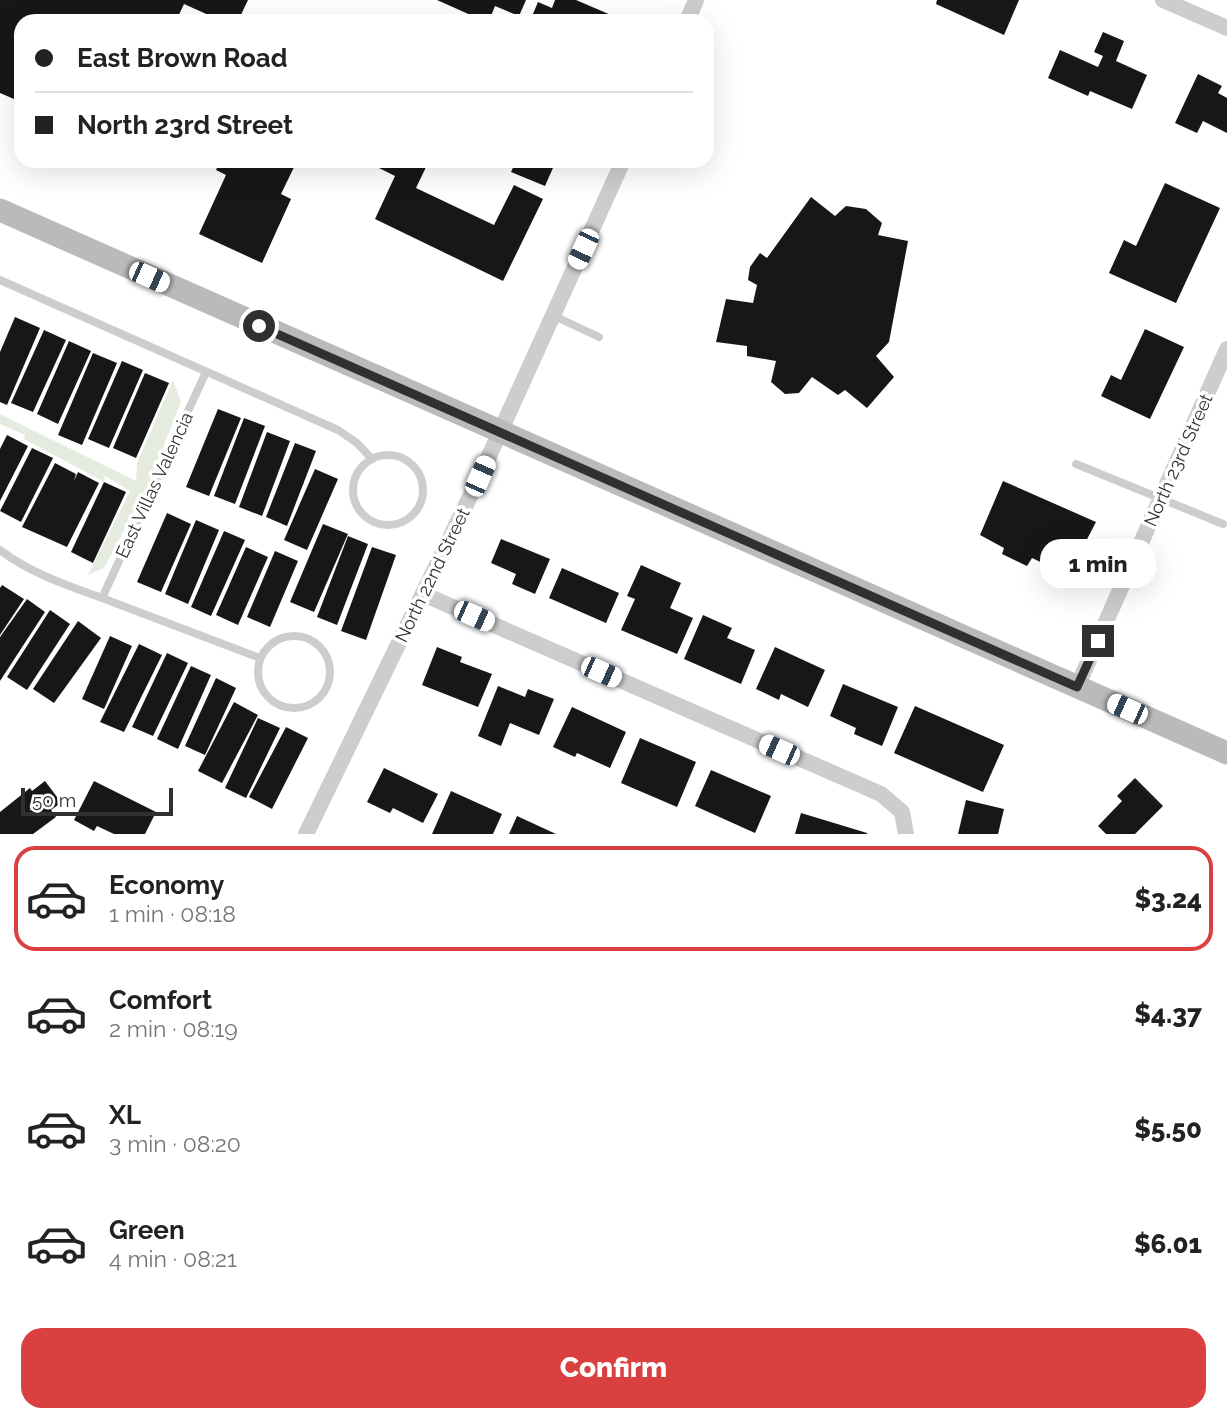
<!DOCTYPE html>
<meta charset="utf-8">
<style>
:root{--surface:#fff;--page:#f2f2f2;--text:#222;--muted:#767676;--line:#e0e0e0;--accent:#da403f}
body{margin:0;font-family:Raleway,sans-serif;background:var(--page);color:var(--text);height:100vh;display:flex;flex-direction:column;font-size:26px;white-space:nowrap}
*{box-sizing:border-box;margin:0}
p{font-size:23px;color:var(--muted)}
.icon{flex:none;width:38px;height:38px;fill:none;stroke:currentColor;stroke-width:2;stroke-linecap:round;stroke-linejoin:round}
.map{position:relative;height:834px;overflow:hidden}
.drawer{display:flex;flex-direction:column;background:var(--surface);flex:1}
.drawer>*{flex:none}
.banner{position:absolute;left:14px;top:14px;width:700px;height:154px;border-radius:21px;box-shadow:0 7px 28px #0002;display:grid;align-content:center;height:154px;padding:0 21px;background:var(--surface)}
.scale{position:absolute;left:21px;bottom:18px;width:152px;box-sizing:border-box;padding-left:7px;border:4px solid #303030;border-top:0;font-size:19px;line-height:24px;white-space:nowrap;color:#303030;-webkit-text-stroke:5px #fff;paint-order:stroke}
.end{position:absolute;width:32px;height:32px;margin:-16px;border:9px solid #303030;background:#fff;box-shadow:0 0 0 4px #fff}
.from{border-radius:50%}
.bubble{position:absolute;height:49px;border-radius:21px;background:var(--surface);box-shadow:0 7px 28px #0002;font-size:23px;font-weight:800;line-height:49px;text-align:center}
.car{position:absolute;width:21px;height:42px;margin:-21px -10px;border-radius:9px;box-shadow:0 0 5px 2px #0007;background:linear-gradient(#fff 24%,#345 0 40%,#fff 0 76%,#345 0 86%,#fff 0)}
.banner b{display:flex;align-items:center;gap:24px;height:66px;font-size:26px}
.banner b+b{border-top:2px solid var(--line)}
.banner i{width:18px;height:18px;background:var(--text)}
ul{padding:12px 0 0;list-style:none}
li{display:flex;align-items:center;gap:21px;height:105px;margin:0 14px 10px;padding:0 7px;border:4px solid transparent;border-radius:21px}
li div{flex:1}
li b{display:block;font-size:26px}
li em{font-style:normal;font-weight:800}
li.on{border-color:var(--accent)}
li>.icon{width:63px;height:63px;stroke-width:1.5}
.primary-button{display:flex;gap:14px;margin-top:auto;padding:14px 21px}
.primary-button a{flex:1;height:80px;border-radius:21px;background:var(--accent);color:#fff;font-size:28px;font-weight:800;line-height:80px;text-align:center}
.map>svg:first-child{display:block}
.green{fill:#e5ecdf}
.building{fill:#171717}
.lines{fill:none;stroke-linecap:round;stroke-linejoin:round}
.lane{stroke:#cdcdcd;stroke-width:8}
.street{stroke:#cdcdcd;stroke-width:16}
.secondary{stroke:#bababa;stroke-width:23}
.route{stroke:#303030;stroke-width:9}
.labels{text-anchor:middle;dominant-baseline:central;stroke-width:7;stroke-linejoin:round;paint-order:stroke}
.street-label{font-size:18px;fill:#303030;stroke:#fff}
</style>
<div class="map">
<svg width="1227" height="834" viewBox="0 0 1227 834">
<rect width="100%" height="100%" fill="#fff"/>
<polygon class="green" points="173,380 181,402 147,488 104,568 88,575 130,491 105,476 104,482 24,439 25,435 0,424 0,414 136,481 137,463"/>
<g class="building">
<polygon points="0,0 248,0 238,21 222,21 184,4 176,21 21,21 21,102 0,93"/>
<polygon points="437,0 526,0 519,16 495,6 489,21 484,21"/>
<polygon points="555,0 576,0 611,15 609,21 530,21 538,2 552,8"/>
<polygon points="937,0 1019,0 1004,35 936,4"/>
<polygon points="1103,32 1124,41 1116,61 1147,75 1132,109 1090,91 1088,96 1048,78 1060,50 1098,67 1103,56 1094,52"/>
<polygon points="1198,74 1222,86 1218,93 1227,98 1227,133 1203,121 1197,133 1175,123"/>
<polygon points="220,161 297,161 281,194 291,199 262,263 199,234 226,175 216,170"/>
<polygon points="379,161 419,161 427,165 416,188 494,225 514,185 543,199 503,281 375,219 395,176 377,167"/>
<polygon points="516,161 556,161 545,186 511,172"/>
<polygon points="1165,183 1220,208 1176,303 1109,273 1124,240 1136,246"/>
<polygon points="811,197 835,216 846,206 866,209 882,223 878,235 908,241 889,342 876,356 894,377 867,408 845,390 838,395 812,377 799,393 785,394 771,382 776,361 747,356 747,346 716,342 726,299 753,303 757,285 748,280 750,267 760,253 767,258"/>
<polygon points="15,317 40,328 7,405 0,402 0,352"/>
<polygon points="1145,329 1184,347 1150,419 1101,396 1111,375 1121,380"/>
<polygon points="44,330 66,340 33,412 11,403"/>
<polygon points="69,341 91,351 58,424 37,414"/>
<polygon points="93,353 117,363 82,445 58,435"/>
<polygon points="122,361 143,370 109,448 88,439"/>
<polygon points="145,373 169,383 136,458 113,448"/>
<polygon points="218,409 241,418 209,496 186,487"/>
<polygon points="244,418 265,426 235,504 214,496"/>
<polygon points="267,432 290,441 262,516 239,507"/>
<polygon points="7,435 28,446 0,501 0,449"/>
<polygon points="295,443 316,451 287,526 266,517"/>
<polygon points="32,448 53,458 21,522 0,511"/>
<polygon points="55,463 76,474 74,481 78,472 99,483 67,547 22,527"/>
<polygon points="315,469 338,479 307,550 284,540"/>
<polygon points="1003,481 1096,522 1085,543 1101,550 1085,583 1032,558 1027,566 1002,554 1004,548 980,535"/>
<polygon points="104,482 126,492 93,563 71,552"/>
<polygon points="167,513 191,524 161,592 137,582"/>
<polygon points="196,520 219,530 188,604 165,594"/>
<polygon points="323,524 348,534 314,612 290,602"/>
<polygon points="224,531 245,540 211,616 191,607"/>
<polygon points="348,536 368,544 337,625 317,617"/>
<polygon points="501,539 550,559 535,594 512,584 516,574 491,563"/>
<polygon points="246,547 268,557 238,625 216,615"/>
<polygon points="372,547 396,555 366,640 341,631"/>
<polygon points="275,551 298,561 270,627 247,617"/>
<polygon points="641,565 681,583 670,608 693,618 677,654 621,630 635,599 627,596"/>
<polygon points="562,568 619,593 606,623 549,598"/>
<polygon points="2,585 24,599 0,635 0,588"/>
<polygon points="27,599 45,612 0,681 0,637"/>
<polygon points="50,610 70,624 27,690 7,677"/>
<polygon points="703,615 732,628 727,638 755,650 741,684 684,659"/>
<polygon points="78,621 101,638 54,703 33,689"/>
<polygon points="110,636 132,646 104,709 82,699"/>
<polygon points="139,644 162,655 124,732 100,722"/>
<polygon points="437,647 462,657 460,662 492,674 478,707 422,685"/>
<polygon points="775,647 825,670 808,707 781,694 779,700 756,689"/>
<polygon points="167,653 188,663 153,736 132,727"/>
<polygon points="191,666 211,675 178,749 157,739"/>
<polygon points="216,678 236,688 205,755 185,746"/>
<polygon points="843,684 898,707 882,746 854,734 856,728 830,716"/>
<polygon points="498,686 525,697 528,689 554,699 539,735 510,723 501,746 478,736"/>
<polygon points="234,702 258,715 222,783 198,771"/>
<polygon points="915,706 1004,745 983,792 894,753"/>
<polygon points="572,707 626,732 610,768 577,753 575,757 553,747"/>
<polygon points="258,718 280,728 246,798 225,788"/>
<polygon points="286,727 308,738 272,809 249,797"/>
<polygon points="640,738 696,762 677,807 621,783"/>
<polygon points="384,768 438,794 423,823 393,808 390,813 367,802"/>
<polygon points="711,770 771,796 755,833 695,806"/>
<polygon points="1135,778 1163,806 1135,834 1106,834 1098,826 1122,801 1117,796"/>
<polygon points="45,781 57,797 58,805 51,810 56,817 33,834 0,834 0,812 30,788 32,791"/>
<polygon points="94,781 156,812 145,834 114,834 97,826 94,831 74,820"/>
<polygon points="451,791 502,814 493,834 432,834"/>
<polygon points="966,800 1004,809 998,834 958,834"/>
<polygon points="801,813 867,833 867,834 795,834"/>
<polygon points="517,816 556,834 509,834"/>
</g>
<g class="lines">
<g class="lane">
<polyline points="0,280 338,430 357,443 372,459"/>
<polyline points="552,315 599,337"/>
<circle cx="388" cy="490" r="35"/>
<polyline points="1076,464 1223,524"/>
<path d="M0,550C30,573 66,585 102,598L206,372"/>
<polyline points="102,598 260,658"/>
<circle cx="294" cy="672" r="36"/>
</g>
<g class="street">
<polyline points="1163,0 1227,28"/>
<polyline points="687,21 696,0"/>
<polyline points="423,594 881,794 902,812 906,834"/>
<polyline points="1077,687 1227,349"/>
<polyline points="306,834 480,476 623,161"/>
</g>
<polyline class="secondary" points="0,210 1227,753"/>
</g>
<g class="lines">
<polyline class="route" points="259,326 1077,687 1098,641"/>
</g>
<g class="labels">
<g class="street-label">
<text transform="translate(1178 460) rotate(-66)">North 23rd Street</text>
<text transform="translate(154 485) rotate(-65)">East Villas Valencia</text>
<text transform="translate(432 575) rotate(-64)">North 22nd Street</text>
</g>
</g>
</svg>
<div class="scale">50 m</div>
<i class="end from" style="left:259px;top:326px"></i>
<i class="end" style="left:1098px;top:641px"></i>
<div class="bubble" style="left:1040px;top:539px;width:116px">1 min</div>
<i class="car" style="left:583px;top:249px;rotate:205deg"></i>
<i class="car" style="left:149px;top:277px;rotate:114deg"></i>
<i class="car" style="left:480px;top:476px;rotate:24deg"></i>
<i class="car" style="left:474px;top:616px;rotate:114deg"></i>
<i class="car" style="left:601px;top:672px;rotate:114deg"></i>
<i class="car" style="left:1127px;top:709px;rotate:294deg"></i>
<i class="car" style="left:779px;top:750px;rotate:294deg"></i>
<div class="banner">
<b><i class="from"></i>East Brown Road</b>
<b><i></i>North 23rd Street</b>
</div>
</div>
<section class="drawer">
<ul>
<li class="on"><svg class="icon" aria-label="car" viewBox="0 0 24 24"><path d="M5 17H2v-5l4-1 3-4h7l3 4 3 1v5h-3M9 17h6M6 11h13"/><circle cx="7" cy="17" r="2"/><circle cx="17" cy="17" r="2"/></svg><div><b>Economy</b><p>1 min · 08:18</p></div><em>$3.24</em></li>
<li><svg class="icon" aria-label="car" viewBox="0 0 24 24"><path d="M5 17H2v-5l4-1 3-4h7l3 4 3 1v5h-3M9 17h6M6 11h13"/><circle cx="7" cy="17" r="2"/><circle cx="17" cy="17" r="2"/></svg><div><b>Comfort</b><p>2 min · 08:19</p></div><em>$4.37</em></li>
<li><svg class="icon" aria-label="car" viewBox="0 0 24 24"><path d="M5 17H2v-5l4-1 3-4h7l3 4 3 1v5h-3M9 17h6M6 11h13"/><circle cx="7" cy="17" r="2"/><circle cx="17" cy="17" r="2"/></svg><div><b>XL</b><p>3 min · 08:20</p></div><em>$5.50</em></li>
<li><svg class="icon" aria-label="car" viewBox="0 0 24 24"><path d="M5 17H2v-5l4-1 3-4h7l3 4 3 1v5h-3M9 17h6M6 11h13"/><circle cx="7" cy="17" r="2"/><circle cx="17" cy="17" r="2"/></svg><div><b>Green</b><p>4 min · 08:21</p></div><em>$6.01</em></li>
</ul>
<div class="primary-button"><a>Confirm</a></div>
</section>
